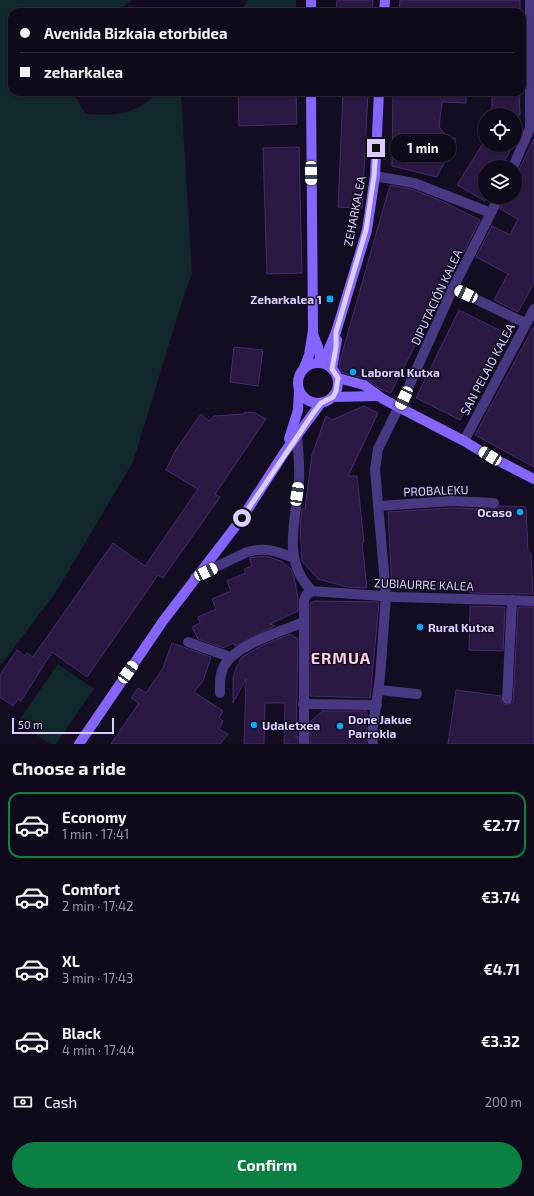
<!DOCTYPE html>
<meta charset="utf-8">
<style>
:root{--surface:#0f0a19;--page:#1d1826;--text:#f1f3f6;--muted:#9b9aa2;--line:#2f2b38;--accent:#0b8043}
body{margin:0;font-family:"Exo 2",sans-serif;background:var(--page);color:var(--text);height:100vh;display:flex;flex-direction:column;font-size:15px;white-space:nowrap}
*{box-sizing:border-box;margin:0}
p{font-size:13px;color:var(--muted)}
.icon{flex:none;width:22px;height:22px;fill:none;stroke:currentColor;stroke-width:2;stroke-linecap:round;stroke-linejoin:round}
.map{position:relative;height:744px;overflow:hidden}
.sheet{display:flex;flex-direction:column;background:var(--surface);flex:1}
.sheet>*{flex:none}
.hud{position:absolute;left:8px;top:8px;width:518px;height:88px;border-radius:12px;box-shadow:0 1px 3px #0004,0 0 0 1px var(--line);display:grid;align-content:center;height:88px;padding:0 12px;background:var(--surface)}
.controls{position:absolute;left:478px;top:108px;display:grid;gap:8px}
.controls a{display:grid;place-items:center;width:44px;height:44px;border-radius:50%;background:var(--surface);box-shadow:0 1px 3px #0004,0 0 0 1px var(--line);font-size:20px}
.scale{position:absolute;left:12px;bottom:10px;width:102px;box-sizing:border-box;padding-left:4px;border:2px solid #ddcdff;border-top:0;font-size:11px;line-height:14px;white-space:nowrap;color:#ddcdff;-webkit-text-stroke:3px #140d21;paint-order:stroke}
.end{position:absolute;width:18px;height:18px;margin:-9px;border:5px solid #ddcdff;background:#111;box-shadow:0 0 0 2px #111}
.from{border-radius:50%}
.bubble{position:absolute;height:28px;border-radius:14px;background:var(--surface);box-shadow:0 1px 3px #0004,0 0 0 1px var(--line);font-size:13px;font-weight:700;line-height:28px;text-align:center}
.car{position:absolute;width:12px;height:24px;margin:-12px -6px;border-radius:5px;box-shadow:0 0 3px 1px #0007;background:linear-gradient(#fff 24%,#345 0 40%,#fff 0 76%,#345 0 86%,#fff 0)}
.hud b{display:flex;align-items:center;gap:14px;height:38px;font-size:15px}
.hud b+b{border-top:1px solid var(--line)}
.hud i{width:10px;height:10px;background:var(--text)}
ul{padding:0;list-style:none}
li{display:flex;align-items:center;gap:12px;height:66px;margin:0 8px 6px;padding:0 4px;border:2px solid transparent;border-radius:12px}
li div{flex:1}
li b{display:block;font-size:15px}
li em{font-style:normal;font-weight:700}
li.current{border-color:var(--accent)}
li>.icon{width:36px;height:36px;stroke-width:1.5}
h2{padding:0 12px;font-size:18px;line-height:48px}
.pay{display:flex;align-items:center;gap:10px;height:44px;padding:0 12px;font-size:15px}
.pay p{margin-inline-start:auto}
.primary-button{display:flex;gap:8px;margin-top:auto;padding:8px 12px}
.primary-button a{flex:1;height:46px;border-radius:24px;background:var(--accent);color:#fff;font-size:16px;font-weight:700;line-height:46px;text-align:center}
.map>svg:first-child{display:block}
.green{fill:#10272b}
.building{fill:#291942;stroke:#452b6e}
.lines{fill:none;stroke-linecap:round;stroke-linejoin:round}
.street{stroke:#493881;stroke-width:10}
.secondary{stroke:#8664ff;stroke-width:10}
.route{stroke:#ddcdff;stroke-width:5}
.poi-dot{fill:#00aff8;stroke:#140d21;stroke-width:1.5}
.labels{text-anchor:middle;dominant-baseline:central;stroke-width:3;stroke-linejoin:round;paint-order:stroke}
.street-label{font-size:12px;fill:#ddcdff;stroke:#140d21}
.poi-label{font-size:12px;font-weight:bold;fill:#ddcdff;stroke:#140d21;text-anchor:start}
.district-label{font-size:16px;font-weight:bold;letter-spacing:1px;fill:#ffcfe4;stroke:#140d21}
</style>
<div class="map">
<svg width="534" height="744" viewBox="0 0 534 744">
<rect width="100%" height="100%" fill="#140d21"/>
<g class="green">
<path d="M0,0H133L115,12H12V92H73L85,114C120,115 132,116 159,92H181L192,274L184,295L133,462L56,592L0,666Z"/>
<polygon points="248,0 296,0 296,12 240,12"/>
<polygon points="58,664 94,689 56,744 50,744 18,722"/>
</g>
<g class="building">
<polygon points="337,0 373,0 372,12 336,12"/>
<polygon points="400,0 520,0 520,12 399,12"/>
<polygon points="238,92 296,92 297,124 239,126"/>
<polygon points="343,92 368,92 362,208 338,207"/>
<polygon points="393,92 466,92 466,103 442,102 439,127 445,134 456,139 437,177 392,166"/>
<polygon points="492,92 519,92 520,115 490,115 492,106"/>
<polygon points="534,139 534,283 518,312 494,300 508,274 476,257 492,226 510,235 518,219 500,209 506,197 515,197 515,178"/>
<polygon points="482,145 511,145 509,153 501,167 485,167 485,201 457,185"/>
<polygon points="299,147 302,273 267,274 263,148"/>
<polygon points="390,185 412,189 444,202 480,220 464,252 462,251 391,393 380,389 366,379 341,372 339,364"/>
<polygon points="459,310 503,332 460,420 416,398"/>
<polygon points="534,326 534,467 475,435"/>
<polygon points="234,347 263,350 258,386 230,382"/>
<polygon points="364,406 378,413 348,476 357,476 364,542 362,543 367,588 347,587 318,579 302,561 300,525 302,509 305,509 312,455 326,416 332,420"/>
<polygon points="245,412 255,413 266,419 215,494 220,497 163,578 158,575 87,677 52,652 21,701 18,699 13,706 0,697 0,675 17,650 25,656 27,653 33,657 113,543 145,566 198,489 166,470 175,451 201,414 209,421 214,416 244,414"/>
<polygon points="499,506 526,507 528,551 531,554 533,594 470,593 470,590 392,587 388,512 452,508 494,509"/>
<polygon points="265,556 281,561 291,569 294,577 298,599 298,611 270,624 275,626 235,646 234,643 223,648 198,639 192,627 200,623 198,617 216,609 212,599 231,591 227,581 246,573 244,569 252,566 249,558"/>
<polygon points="314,601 379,602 370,698 310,696 310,603"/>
<polygon points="470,606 505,607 503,651 469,650"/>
<polygon points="518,607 534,607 534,744 448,744 456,690 501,696 501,702 506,705 513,702"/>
<polygon points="290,634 298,639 296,738 298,736 298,744 284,744 285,703 265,703 264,744 244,744 246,679 233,703 233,678 236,668 242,657 263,645"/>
<polygon points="172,643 211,657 203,681 194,692 223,711 219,718 223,721 219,729 228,734 220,744 111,744 139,703 131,698 138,688 146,693 163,668"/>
<polygon points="322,711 367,711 366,744 310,744 310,722"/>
</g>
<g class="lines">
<g class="street">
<polyline points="513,167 530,128 530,0"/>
<polyline points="375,176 414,183 491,213"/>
<polyline points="453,288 525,323"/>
<path d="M297,435C298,450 300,465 299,480C297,519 280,559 312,591"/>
<polyline points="464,441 534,309"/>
<polyline points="379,506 452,501 494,503"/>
<path d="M195,577L247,552C266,547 276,551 294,558"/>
<polyline points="312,591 396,597 534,601"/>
<polyline points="188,642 230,657"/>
<polyline points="379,690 417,694"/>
<path d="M220,693C220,684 219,675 224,666C235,645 282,631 304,622"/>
<polyline points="507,699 512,600"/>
<polyline points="303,704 377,705"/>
<polyline points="304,744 304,601 306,595 312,591"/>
<polyline points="373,744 372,734 380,677 386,596 375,469 378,449 408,388 453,288 499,197"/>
</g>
<g class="secondary">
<polyline points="311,12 311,0"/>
<polyline points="384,12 385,0"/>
<polyline points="313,334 318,347 321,363"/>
<circle cx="318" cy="383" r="20"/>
<polyline points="323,363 336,332 367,230 375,176 379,92"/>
<polyline points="304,368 309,355 313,330 311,92"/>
<polyline points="332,369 337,340"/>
<polyline points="338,378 364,385 383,399 464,441 489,456 534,479"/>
<polyline points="333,397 377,396"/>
<polyline points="289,439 298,410 299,391"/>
<polyline points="79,744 163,621 242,518 284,453 321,403"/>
</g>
</g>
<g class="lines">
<polyline class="route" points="242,518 314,412 321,403 333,397 336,391 338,378 332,369 336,347 336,332 366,230 374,176 376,148"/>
</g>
<g class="poi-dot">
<rect x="326" y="295" width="8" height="8" rx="2"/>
<circle cx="353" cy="372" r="4"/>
<circle cx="520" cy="512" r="4"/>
<circle cx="420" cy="627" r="4"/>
<circle cx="254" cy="725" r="4"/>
<circle cx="340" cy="726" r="4"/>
</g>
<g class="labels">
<g class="street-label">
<text transform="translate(354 211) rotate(-79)">ZEHARKALEA</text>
<text transform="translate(436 297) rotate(-65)">DIPUTACIÓN KALEA</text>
<text transform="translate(487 369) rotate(-62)">SAN PELAIO KALEA</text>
<text transform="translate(436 490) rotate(-2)">PROBALEKU</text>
<text transform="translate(424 584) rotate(2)">ZUBIAURRE KALEA</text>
</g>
<g class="poi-label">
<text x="322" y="299" text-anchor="end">Zeharkalea 1</text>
<text x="361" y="372">Laboral Kutxa</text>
<text x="512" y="512" text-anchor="end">Ocaso</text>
<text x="428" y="627">Rural Kutxa</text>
<text x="348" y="719">Done Jakue<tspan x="348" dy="14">Parrokia</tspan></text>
<text x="262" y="725">Udaletxea</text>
</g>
<g class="district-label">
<text x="341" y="657">ERMUA</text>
</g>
</g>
</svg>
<div class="controls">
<a><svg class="icon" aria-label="locate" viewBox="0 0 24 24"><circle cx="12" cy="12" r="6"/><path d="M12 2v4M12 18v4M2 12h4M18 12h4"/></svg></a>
<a><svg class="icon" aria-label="layers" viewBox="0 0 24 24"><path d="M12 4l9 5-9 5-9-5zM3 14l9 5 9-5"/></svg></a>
</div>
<div class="scale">50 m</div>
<i class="end from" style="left:242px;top:518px"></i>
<i class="end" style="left:376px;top:148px"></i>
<div class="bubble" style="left:390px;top:134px;width:66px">1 min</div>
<i class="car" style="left:311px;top:173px;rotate:179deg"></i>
<i class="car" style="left:466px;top:294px;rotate:295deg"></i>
<i class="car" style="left:404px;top:398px;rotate:205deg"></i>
<i class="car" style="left:490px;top:456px;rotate:301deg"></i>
<i class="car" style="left:297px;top:494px;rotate:8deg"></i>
<i class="car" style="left:206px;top:572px;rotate:65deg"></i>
<i class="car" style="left:128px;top:672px;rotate:35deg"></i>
<div class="hud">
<b><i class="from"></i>Avenida Bizkaia etorbidea</b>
<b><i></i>zeharkalea</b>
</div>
</div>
<section class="sheet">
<h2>Choose a ride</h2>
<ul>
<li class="current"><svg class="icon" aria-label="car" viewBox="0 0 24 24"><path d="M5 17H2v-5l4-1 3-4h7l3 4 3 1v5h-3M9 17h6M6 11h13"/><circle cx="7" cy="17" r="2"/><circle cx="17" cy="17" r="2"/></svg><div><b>Economy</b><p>1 min · 17:41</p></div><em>€2.77</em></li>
<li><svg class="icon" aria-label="car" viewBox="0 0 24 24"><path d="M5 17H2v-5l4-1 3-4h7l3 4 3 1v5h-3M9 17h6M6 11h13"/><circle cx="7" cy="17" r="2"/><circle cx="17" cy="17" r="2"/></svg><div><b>Comfort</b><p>2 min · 17:42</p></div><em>€3.74</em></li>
<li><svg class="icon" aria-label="car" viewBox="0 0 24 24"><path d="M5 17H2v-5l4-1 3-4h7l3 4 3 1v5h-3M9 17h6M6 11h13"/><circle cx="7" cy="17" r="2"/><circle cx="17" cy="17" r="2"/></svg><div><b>XL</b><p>3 min · 17:43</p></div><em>€4.71</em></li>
<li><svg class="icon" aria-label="car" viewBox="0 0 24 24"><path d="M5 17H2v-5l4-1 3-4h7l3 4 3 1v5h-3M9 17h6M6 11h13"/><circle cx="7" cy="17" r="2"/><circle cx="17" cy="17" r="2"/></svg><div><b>Black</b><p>4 min · 17:44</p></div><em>€3.32</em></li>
</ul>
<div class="pay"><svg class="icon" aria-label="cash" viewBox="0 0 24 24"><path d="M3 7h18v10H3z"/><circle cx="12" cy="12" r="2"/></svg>Cash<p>200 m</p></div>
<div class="primary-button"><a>Confirm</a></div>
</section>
